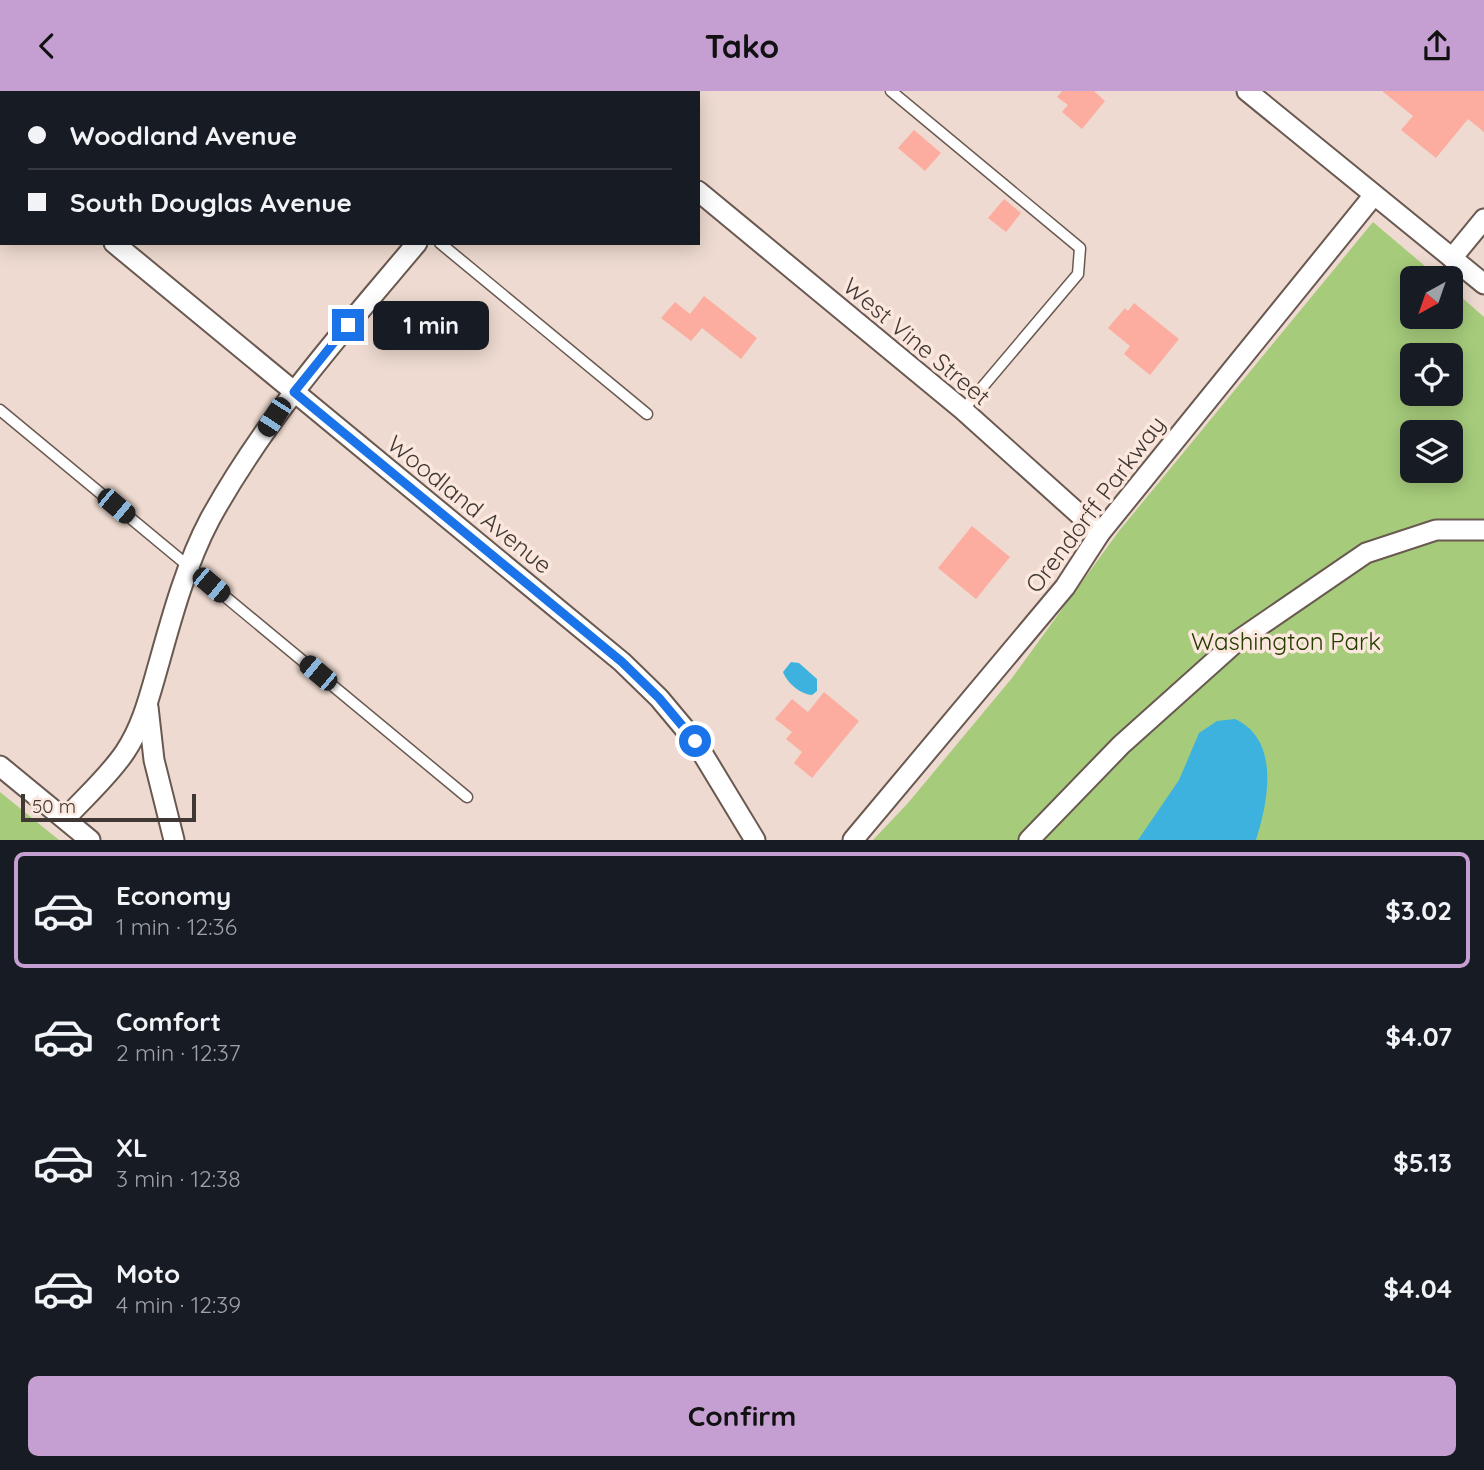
<!DOCTYPE html>
<meta charset="utf-8">
<style>
:root{--surface:#171b24;--page:#20242c;--text:#f1f3f6;--muted:#9ea1a6;--line:#363941;--accent:#c69fd2}
body{margin:0;font-family:Quicksand,sans-serif;background:var(--page);color:var(--text);height:100vh;display:flex;flex-direction:column;font-size:26px;white-space:nowrap}
*{box-sizing:border-box;margin:0}
p{font-size:23px;color:var(--muted)}
.icon{flex:none;width:38px;height:38px;fill:none;stroke:currentColor;stroke-width:2;stroke-linecap:round;stroke-linejoin:round}
.map{position:relative;height:749px;overflow:hidden}
.side{display:flex;flex-direction:column;background:var(--surface);flex:1}
.side>*{flex:none}
.hud{position:absolute;left:0px;top:0px;width:700px;height:154px;box-shadow:0 4px 18px #0003;display:grid;align-content:center;height:154px;padding:0 28px;background:var(--surface)}
.needle{width:46px;rotate:220deg}
.fabs{position:absolute;left:1400px;top:175px;display:grid;gap:14px}
.fabs a{display:grid;place-items:center;width:63px;height:63px;border-radius:10px;background:var(--surface);box-shadow:0 4px 18px #0003;font-size:35px}
.scale{position:absolute;left:21px;bottom:18px;width:175px;box-sizing:border-box;padding-left:7px;border:4px solid #3f3834;border-top:0;font-size:19px;line-height:24px;white-space:nowrap;color:#3f3834;-webkit-text-stroke:5px #fbe7dd;paint-order:stroke}
.end{position:absolute;width:32px;height:32px;margin:-16px;border:9px solid #1a73e8;background:#fff;box-shadow:0 0 0 4px #fff}
.from{border-radius:50%}
.bubble{position:absolute;height:49px;border-radius:10px;background:var(--surface);box-shadow:0 4px 18px #0003;font-size:23px;font-weight:700;line-height:49px;text-align:center}
.car{position:absolute;width:21px;height:42px;margin:-21px -10px;border-radius:9px;box-shadow:0 0 5px 2px #0007;background:linear-gradient(#222 24%,#8ab4d8 0 40%,#222 0 76%,#8ab4d8 0 86%,#222 0)}
.hud b{display:flex;align-items:center;gap:24px;height:66px;font-size:26px}
.hud b+b{border-top:2px solid var(--line)}
.hud i{width:18px;height:18px;background:var(--text)}
ul{padding:12px 0 0;list-style:none}
li{display:flex;align-items:center;gap:21px;height:116px;margin:0 14px 10px;padding:0 14px;border:4px solid transparent;border-radius:10px}
li div{flex:1}
li b{display:block;font-size:26px}
li em{font-style:normal;font-weight:700}
li.on{border-color:var(--accent)}
li>.icon{width:63px;height:63px;stroke-width:1.5}
.action{display:flex;gap:14px;margin-top:auto;padding:14px 28px}
.action a{flex:1;height:80px;border-radius:10px;background:var(--accent);color:#111;font-size:28px;font-weight:700;line-height:80px;text-align:center}
header{display:flex;justify-content:space-between;align-items:center;height:91px;padding:0 28px;background:var(--accent);color:#111;font-size:32px;font-weight:700}
.map>svg:first-child{display:block}
.green{fill:#a6cc7b;fill-rule:evenodd}
.water{fill:#3db2de}
.building{fill:#fcada0}
.lines{fill:none;stroke-linecap:round;stroke-linejoin:round}
.lane-casing{stroke:#695950;stroke-width:13}
.street-casing{stroke:#695950;stroke-width:23}
.lane{stroke:#fff;stroke-width:10}
.street{stroke:#fff;stroke-width:19}
.route{stroke:#1a73e8;stroke-width:9}
.labels{text-anchor:middle;dominant-baseline:central;stroke-width:7;stroke-linejoin:round;paint-order:stroke}
.street-label{font-size:24px;fill:#3f3834;stroke:#fbe7dd}
.park-label{font-size:24px;fill:#263d00;stroke:#fbe7dd}
</style>
<header><svg class="icon" aria-label="back" viewBox="0 0 24 24"><path d="M15 5l-7 7 7 7"/></svg>Tako<svg class="icon" aria-label="share" viewBox="0 0 24 24"><path d="M12 15V3M7 8l5-5 5 5M5 13v7h14v-7"/></svg></header>
<div class="map">
<svg width="1484" height="749" viewBox="0 0 1484 749">
<rect width="100%" height="100%" fill="#eedad0"/>
<g class="green">
<path d="M1373,131L1439,187H1412V226H1451V197L1484,226V749H873L908,712L1012,587L1119,440ZM1412,264H1451V303H1412ZM1412,341H1451V380H1412Z"/>
<polygon points="0,701 59,749 0,749"/>
</g>
<g class="water">
<path d="M791,571L799,572L817,588V600L812,604C800,603 787,592 783,581Z"/>
<path d="M1235,628C1281,649 1268,711 1256,749H1138L1179,689L1199,642L1217,630Z"/>
</g>
<g class="building">
<polygon points="1062,0 1094,0 1105,10 1082,38 1062,21 1068,14 1057,6"/>
<polygon points="1382,0 1484,0 1484,41 1468,28 1436,67 1401,39 1413,25"/>
<polygon points="914,39 941,62 925,80 898,57"/>
<polygon points="1004,108 1021,122 1006,141 988,127"/>
<polygon points="704,205 757,247 741,268 702,237 691,250 661,227 675,211 690,223"/>
<polygon points="1134,212 1179,248 1150,284 1124,263 1130,255 1108,237 1125,217 1128,220"/>
<polygon points="972,435 1010,466 976,508 938,477"/>
<polygon points="824,601 859,630 812,687 794,672 802,661 786,648 792,641 775,628 792,608 808,621"/>
</g>
<g class="lines">
<defs>
<g id="lane">
<polyline points="251,0 253,2"/>
<polyline points="891,0 1080,157 1078,183 963,319"/>
<polyline points="440,152 647,323"/>
<polyline points="0,319 467,706"/>
</g>
<g id="street">
<polyline points="577,0 579,2"/>
<polyline points="1247,0 1484,193"/>
<polyline points="543,2 545,0"/>
<polyline points="0,58 2,60"/>
<polyline points="698,100 963,319 1100,442"/>
<polyline points="114,152 622,571 659,607 695,650 755,749"/>
<polyline points="1452,167 1484,128"/>
<polyline points="148,616 154,669 174,749"/>
<polyline points="0,675 90,749"/>
<path d="M65,728C85,706 108,686 125,661C143,634 150,603 159,572C172,525 187,471 210,428C266,326 343,240 417,152"/>
<polyline points="853,749 1065,496 1100,442 1374,104"/>
<polyline points="1029,749 1121,654 1236,551 1366,462 1436,439 1484,439"/>
</g>
</defs>
<use href="#lane" class="lane-casing"/>
<use href="#street" class="street-casing"/>
<use href="#lane" class="lane"/>
<use href="#street" class="street"/>
</g>
<g class="lines">
<polyline class="route" points="348,234 294,301 622,571 659,607 695,650"/>
</g>
<g class="labels">
<g class="street-label">
<text transform="translate(917 250) rotate(40)">West Vine Street</text>
<text transform="translate(470 413) rotate(39)">Woodland Avenue</text>
<text transform="translate(1095 413) rotate(-53)">Orendorff Parkway</text>
</g>
<g class="park-label">
<text x="1286" y="550">Washington Park</text>
</g>
</g>
</svg>
<div class="fabs">
<a><svg class="needle" viewBox="-14 -14 28 28"><path d="M0-13l5 13h-10z" fill="#e53935"/><path d="M0 13l5-13h-10z" fill="#9ea1a6"/></svg></a>
<a><svg class="icon" aria-label="locate" viewBox="0 0 24 24"><circle cx="12" cy="12" r="6"/><path d="M12 2v4M12 18v4M2 12h4M18 12h4"/></svg></a>
<a><svg class="icon" aria-label="layers" viewBox="0 0 24 24"><path d="M12 4l9 5-9 5-9-5zM3 14l9 5 9-5"/></svg></a>
</div>
<div class="scale">50 m</div>
<i class="end from" style="left:695px;top:650px"></i>
<i class="end" style="left:348px;top:234px"></i>
<div class="bubble" style="left:373px;top:210px;width:116px">1 min</div>
<i class="car" style="left:274px;top:326px;rotate:213deg"></i>
<i class="car" style="left:116px;top:415px;rotate:130deg"></i>
<i class="car" style="left:211px;top:494px;rotate:130deg"></i>
<i class="car" style="left:318px;top:582px;rotate:310deg"></i>
<div class="hud">
<b><i class="from"></i>Woodland Avenue</b>
<b><i></i>South Douglas Avenue</b>
</div>
</div>
<section class="side">
<ul>
<li class="on"><svg class="icon" aria-label="car" viewBox="0 0 24 24"><path d="M5 17H2v-5l4-1 3-4h7l3 4 3 1v5h-3M9 17h6M6 11h13"/><circle cx="7" cy="17" r="2"/><circle cx="17" cy="17" r="2"/></svg><div><b>Economy</b><p>1 min · 12:36</p></div><em>$3.02</em></li>
<li><svg class="icon" aria-label="car" viewBox="0 0 24 24"><path d="M5 17H2v-5l4-1 3-4h7l3 4 3 1v5h-3M9 17h6M6 11h13"/><circle cx="7" cy="17" r="2"/><circle cx="17" cy="17" r="2"/></svg><div><b>Comfort</b><p>2 min · 12:37</p></div><em>$4.07</em></li>
<li><svg class="icon" aria-label="car" viewBox="0 0 24 24"><path d="M5 17H2v-5l4-1 3-4h7l3 4 3 1v5h-3M9 17h6M6 11h13"/><circle cx="7" cy="17" r="2"/><circle cx="17" cy="17" r="2"/></svg><div><b>XL</b><p>3 min · 12:38</p></div><em>$5.13</em></li>
<li><svg class="icon" aria-label="car" viewBox="0 0 24 24"><path d="M5 17H2v-5l4-1 3-4h7l3 4 3 1v5h-3M9 17h6M6 11h13"/><circle cx="7" cy="17" r="2"/><circle cx="17" cy="17" r="2"/></svg><div><b>Moto</b><p>4 min · 12:39</p></div><em>$4.04</em></li>
</ul>
<div class="action"><a>Confirm</a></div>
</section>
